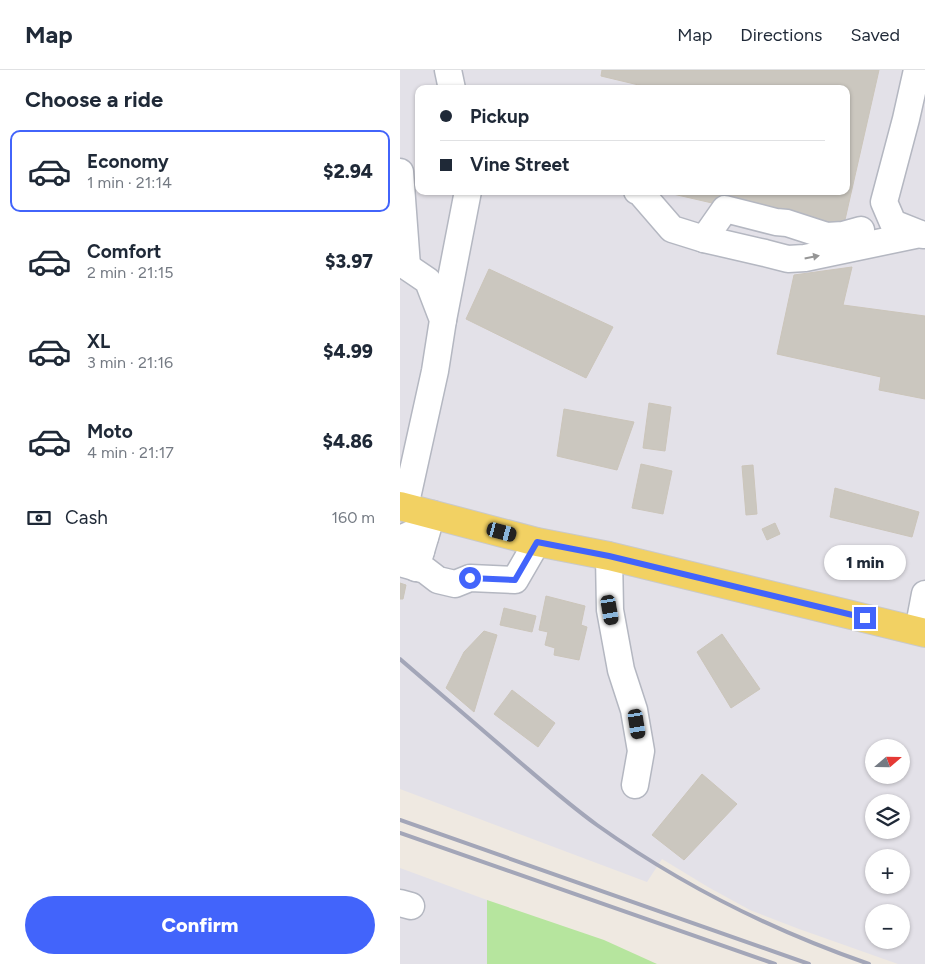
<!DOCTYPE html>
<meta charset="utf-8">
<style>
:root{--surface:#fff;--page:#f2f2f3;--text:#1f2937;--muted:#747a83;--line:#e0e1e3;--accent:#4264fb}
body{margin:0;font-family:Figtree,sans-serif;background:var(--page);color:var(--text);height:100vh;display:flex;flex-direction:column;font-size:19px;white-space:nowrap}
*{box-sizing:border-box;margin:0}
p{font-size:16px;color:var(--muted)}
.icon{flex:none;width:28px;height:28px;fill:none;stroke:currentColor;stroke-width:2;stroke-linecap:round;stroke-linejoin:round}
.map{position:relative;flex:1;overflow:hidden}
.panel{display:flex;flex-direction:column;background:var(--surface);width:400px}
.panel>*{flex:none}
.hud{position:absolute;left:15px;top:15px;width:435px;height:110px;border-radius:10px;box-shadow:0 1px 4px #0004;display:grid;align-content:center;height:110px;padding:0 25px;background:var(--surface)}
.needle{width:32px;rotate:70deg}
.buttons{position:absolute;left:465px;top:669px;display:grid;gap:10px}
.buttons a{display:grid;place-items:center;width:45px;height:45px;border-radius:50%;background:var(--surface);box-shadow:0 1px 4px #0004;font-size:25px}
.end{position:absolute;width:22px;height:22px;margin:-11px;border:6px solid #4264fb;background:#fff;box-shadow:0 0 0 2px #fff}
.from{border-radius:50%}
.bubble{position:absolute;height:35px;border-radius:18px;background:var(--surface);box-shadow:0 1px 4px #0004;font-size:16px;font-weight:800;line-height:35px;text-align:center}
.car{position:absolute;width:15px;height:30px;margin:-15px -8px;border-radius:6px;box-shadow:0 0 4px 1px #0007;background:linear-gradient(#222 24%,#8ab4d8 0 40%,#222 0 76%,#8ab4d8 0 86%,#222 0)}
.hud b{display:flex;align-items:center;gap:18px;height:48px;font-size:19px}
.hud b+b{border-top:1px solid var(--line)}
.hud i{width:12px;height:12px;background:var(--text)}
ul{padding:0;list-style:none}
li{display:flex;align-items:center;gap:15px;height:82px;margin:0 10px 8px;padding:0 15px;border:2px solid transparent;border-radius:10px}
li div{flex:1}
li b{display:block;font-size:19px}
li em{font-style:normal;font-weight:800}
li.active{border-color:var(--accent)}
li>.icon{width:45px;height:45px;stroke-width:1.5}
h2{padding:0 25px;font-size:22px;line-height:60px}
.pay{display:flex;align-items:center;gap:12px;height:55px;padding:0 25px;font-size:19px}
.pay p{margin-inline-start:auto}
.cta{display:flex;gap:10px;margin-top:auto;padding:10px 25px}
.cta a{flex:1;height:58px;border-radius:30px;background:var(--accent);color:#fff;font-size:20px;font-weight:800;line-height:58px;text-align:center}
header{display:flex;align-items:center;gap:30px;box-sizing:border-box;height:70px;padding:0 25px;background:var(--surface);border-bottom:1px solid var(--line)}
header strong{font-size:24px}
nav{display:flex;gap:28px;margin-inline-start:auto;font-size:18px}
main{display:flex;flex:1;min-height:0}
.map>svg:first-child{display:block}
.industrial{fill:#e3e1e8;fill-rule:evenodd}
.green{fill:#b6e59e}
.building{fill:#cbc7bf;stroke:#cbc5ba}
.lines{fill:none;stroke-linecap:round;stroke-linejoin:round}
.minor-casing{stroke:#b4b7c1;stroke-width:29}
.major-casing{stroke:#c9c9c9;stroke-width:30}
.minor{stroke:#fff;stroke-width:26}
.major{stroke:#f2d163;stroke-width:28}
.rail{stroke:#a3a6b8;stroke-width:4}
.oneway{fill:#969696}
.route{stroke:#4264fb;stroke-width:6}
</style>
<header>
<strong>Map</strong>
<nav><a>Map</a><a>Directions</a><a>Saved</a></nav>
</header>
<main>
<section class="panel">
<h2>Choose a ride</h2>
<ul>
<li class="active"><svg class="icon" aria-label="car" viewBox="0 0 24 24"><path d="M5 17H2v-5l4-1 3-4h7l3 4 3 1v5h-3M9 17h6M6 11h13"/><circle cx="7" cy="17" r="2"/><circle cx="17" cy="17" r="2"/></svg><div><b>Economy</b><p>1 min · 21:14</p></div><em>$2.94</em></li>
<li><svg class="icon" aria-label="car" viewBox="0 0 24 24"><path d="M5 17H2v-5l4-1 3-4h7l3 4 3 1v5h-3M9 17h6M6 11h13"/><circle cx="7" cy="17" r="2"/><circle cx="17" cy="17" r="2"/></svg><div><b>Comfort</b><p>2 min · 21:15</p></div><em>$3.97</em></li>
<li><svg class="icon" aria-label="car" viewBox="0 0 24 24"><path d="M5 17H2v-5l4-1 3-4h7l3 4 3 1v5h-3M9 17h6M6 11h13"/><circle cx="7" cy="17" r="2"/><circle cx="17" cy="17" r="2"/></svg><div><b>XL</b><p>3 min · 21:16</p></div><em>$4.99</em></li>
<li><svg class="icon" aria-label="car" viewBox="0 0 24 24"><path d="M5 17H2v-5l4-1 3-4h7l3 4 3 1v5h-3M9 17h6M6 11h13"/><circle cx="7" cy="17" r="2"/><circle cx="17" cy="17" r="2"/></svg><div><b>Moto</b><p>4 min · 21:17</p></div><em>$4.86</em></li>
</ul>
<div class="pay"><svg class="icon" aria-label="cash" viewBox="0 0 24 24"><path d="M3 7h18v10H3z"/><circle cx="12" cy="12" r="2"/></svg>Cash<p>160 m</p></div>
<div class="cta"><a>Confirm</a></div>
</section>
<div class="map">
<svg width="525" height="894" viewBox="0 0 525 894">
<rect width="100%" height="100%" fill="#efe9e1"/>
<g class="industrial">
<path d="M0,0H525V894H498L399,859L350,840L308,817L262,789L247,812L0,719ZM19,19H446V121H19ZM474,678H501V705H474ZM474,732H501V760H474ZM474,788H501V815H474ZM474,842H501V870H474Z"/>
<polygon points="0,798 87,830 87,894 0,894"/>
</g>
<polygon class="green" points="87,830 204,870 257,894 87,894"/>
<g class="building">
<polygon points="202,0 479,0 442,163 260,121 446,121 446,19 247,19 247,17 201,6"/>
<polygon points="452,197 443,235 525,246 525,329 479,320 481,307 377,284 394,205"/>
<polygon points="89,199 213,257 186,308 66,249"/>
<polygon points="249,333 271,337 265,381 243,378"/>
<polygon points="164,339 234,352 217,400 157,386"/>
<polygon points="241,394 272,401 263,444 232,438"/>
<polygon points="353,395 357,444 346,445 342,396"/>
<polygon points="435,418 519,442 512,467 430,447"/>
<polygon points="375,453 380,464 367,470 362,459"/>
<polygon points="0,513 6,515 3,529 0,529"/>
<polygon points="146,526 185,536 181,555 187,557 179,590 154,585 155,578 145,575 148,562 139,560"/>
<polygon points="104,538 136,546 132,562 100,555"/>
<polygon points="84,561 97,565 74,642 46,618 64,582"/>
<polygon points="322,564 360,619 331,638 297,582"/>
<polygon points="112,620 155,653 138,677 94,644"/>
<polygon points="302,704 337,734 284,790 252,765"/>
</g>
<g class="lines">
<defs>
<g id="minor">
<polyline points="48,0 52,19"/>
<polyline points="517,0 506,49 484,132 493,153 523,165"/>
<polyline points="0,102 7,196"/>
<polyline points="237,121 240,122 272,159 304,169 365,183 388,189 405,188 520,164"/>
<polyline points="304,169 325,139 376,152 387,153 427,166 443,165 461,160"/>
<polyline points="0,192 28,211 43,250 35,301 5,437"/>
<polyline points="43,250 68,121"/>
<polyline points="21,481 7,478 0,469 11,464 25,467"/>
<polyline points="209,486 210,540 221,600 234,640 241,681 235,715"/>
<polyline points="0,493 25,500 38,510 55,514 70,508 115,510 137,472"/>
<polyline points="16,498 32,444"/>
<polyline points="518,561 525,524"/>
<polyline points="0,833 11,836"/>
</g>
<polyline id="major" points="0,436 137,472 209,486 525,563"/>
</defs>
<use href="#minor" class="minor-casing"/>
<use href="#major" class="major-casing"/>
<use href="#minor" class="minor"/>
<use href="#major" class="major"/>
<g class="rail">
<path d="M0,589C38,622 77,655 115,688C142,711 168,734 197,755C281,815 371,860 469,894"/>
<polyline points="0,750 409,894"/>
<polyline points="0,763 375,894"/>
</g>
</g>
<defs><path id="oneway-solid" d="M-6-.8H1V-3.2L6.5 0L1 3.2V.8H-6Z" transform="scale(1.25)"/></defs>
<use class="oneway" href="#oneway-solid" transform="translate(412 187) rotate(-11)"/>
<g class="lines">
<polyline class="route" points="70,508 115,510 137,472 209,486 465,548"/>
</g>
</svg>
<div class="buttons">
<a><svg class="needle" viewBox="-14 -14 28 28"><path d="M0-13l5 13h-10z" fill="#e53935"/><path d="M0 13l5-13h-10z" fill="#747a83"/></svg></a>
<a><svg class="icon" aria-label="layers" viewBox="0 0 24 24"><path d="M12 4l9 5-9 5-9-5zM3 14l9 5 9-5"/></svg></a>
<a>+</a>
<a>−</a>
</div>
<i class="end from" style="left:70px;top:508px"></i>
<i class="end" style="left:465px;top:548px"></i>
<div class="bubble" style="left:424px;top:475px;width:82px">1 min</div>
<i class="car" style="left:102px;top:462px;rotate:105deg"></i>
<i class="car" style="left:210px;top:540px;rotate:170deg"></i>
<i class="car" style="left:237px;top:654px;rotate:171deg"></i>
<div class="hud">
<b><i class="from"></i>Pickup</b>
<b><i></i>Vine Street</b>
</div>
</div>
</main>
